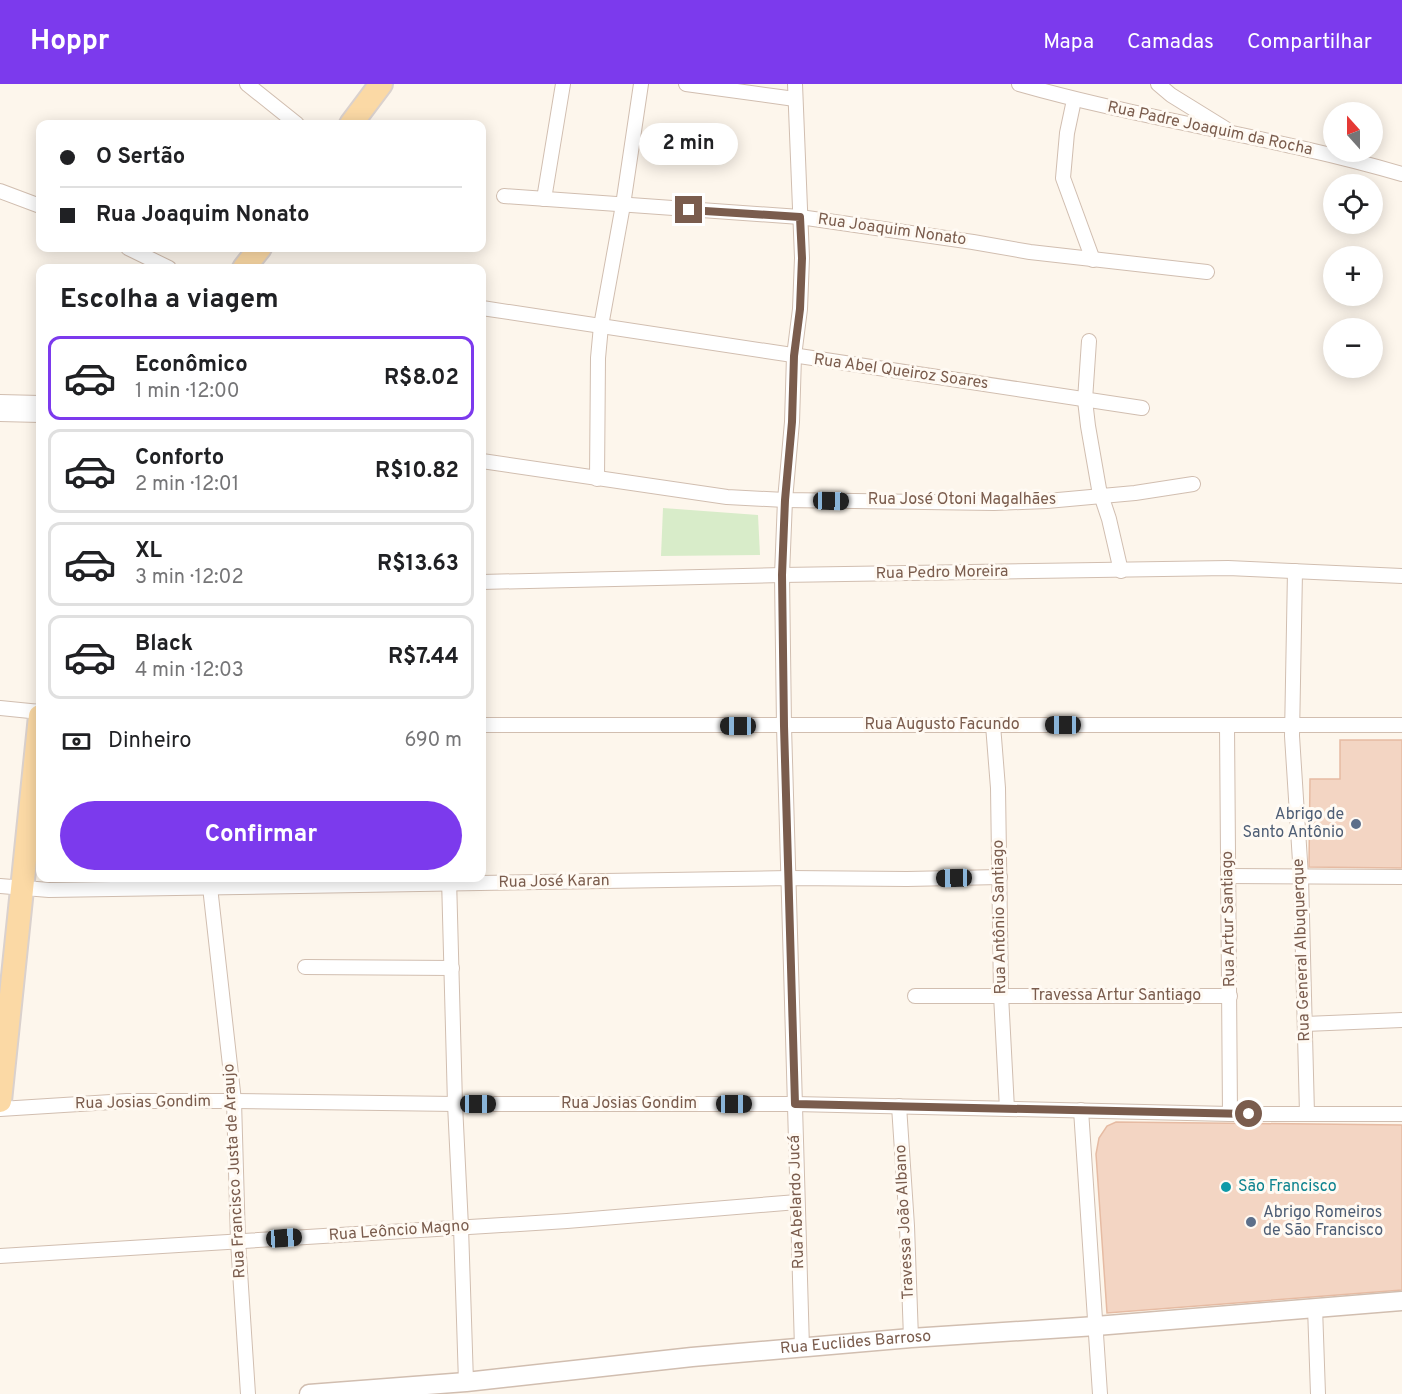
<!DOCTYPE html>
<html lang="pt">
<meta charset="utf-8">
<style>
:root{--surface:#fff;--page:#f2f2f2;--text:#202124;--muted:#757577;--line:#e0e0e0;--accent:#7c3aed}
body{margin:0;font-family:Overpass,sans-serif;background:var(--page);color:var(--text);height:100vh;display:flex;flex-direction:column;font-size:22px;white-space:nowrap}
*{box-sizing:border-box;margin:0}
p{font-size:20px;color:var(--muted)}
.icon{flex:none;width:33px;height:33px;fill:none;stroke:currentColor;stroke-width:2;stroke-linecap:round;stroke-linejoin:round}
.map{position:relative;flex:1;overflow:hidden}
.drawer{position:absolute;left:36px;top:180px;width:450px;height:618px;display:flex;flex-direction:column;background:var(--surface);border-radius:12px;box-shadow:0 3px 15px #0003}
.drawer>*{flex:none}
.top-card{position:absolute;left:36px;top:36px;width:450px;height:132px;border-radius:12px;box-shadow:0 3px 15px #0003;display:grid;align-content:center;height:132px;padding:0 24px;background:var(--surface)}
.needle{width:39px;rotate:339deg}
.fabs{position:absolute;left:1323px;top:18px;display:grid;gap:12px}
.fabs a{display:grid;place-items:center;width:60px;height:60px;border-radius:50%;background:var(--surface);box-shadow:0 3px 15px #0003;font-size:30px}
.end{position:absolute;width:27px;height:27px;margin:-14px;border:8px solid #7a5c4d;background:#fff;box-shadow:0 0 0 3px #fff}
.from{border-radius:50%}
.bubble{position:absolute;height:42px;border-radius:21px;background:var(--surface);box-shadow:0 3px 15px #0003;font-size:20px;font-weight:700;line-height:42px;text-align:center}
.car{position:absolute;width:18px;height:36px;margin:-18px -9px;border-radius:8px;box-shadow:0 0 4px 2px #0007;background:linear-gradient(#222 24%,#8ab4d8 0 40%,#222 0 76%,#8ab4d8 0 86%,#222 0)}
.top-card b{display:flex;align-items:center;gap:21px;height:57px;font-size:22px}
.top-card b+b{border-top:2px solid var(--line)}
.top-card i{width:15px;height:15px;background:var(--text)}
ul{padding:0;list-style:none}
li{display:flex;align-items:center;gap:18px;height:84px;margin:0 12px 9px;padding:0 12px;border:3px solid var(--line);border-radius:12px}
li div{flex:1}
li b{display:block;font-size:22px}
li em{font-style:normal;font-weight:700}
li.current{border-color:var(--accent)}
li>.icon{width:54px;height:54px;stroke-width:1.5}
h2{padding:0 24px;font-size:27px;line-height:72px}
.pay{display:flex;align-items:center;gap:15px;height:66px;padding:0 24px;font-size:22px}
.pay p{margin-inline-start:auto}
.action{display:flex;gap:12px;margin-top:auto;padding:12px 24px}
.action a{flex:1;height:69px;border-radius:36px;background:var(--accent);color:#fff;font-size:24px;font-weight:700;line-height:69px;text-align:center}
header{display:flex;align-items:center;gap:36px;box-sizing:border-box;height:84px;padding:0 30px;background:var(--accent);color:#fff}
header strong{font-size:28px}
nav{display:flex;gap:33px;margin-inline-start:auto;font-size:21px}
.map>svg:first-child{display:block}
.green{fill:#d8ecc9}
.building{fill:#f3d5c3;stroke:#e6bba3;stroke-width:1.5}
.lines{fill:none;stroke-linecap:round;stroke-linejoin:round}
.minor-casing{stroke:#d1beb0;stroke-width:16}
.tertiary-casing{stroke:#d1beb0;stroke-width:21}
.primary-casing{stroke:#dad1cd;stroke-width:26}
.minor{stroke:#fff;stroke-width:14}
.tertiary{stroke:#fff;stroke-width:18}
.primary{stroke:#fbd9a5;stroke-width:22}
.route{stroke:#7a5c4d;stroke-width:8}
.service-dot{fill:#5c6f8a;stroke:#fffaf3;stroke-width:2}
.culture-dot{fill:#0f9aa8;stroke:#fffaf3;stroke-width:2}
.labels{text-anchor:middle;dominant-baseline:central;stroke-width:6;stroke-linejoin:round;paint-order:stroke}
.street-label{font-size:16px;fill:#7a5c4d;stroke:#fffaf3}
.service-label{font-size:16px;fill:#4e5e75;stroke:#fffaf3;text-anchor:end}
.culture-label{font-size:16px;fill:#0d838f;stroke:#fffaf3;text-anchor:start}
</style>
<header>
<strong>Hoppr</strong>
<nav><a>Mapa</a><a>Camadas</a><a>Compartilhar</a></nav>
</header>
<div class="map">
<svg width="1402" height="1310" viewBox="0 0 1402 1310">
<rect width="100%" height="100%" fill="#fdf6ec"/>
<polygon class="green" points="663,424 758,431 760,471 661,472"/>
<g class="building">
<polygon points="1340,656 1402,656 1402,784 1309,783 1310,695 1340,695"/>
<polygon points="1116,1038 1402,1041 1402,1206 1107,1229 1096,1070 1099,1054 1107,1042"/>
</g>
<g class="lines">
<defs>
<g id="minor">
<polyline points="247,0 297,40"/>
<polyline points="686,0 795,15"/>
<polyline points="795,0 802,174 800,225 794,272 792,338 785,416 782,491 784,642 802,1264"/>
<path d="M1019,0C1145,36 1276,53 1402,90"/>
<polyline points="1158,0 1171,11 1226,45"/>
<polyline points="1074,16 1067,49 1063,94 1093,176"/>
<polyline points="0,107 40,122"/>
<polyline points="504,112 800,133 973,158 1030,168 1207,188"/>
<polyline points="544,115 563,0"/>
<polyline points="128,164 169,184"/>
<polyline points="482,224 1142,324"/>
<polyline points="1089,257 1085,316 1088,342 1099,405 1109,435 1121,487"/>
<polyline points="0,318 40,319"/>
<polyline points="0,330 40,331"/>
<polyline points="482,377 727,413 785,416 994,419 1047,417 1135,409 1193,400"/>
<polyline points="597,395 598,274 601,242 623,121 641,0"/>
<polyline points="1295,487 1292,652 1301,793 1307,1030"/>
<polyline points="482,498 782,491 1228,484 1402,492"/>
<polyline points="0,624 40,628"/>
<polyline points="482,641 1402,641"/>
<polyline points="993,641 998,704 1001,911 1007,1025"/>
<polyline points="1227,641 1230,1030"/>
<polyline points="1228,792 1402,793"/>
<polyline points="209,794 234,1017 238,1157 248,1310"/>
<polyline points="449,794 455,1020 461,1143 466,1298"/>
<polyline points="0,802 49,806 789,794 907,795 1000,793"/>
<polyline points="305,883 452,884"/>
<polyline points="915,912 1230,912"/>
<polyline points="1305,940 1402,936"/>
<polyline points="899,1022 907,1142 911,1254"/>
<polyline points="0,1025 127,1017 234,1017 455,1020 795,1020 1230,1030 1402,1030"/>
<polyline points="1081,1026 1100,1310"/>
<polyline points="0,1172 567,1137 797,1118"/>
<polyline points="1315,1223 1318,1310"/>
</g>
<g id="tertiary">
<path id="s1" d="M309,1310L466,1298L692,1273L911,1254L1096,1242L1402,1217"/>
</g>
<g id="primary">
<polyline points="351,40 381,0"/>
<polyline points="244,184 260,164"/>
<polyline points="0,1017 40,632"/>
</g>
</defs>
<use href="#minor" class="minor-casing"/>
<use href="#tertiary" class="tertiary-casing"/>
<use href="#primary" class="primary-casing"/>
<use href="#minor" class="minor"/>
<use href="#tertiary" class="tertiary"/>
<use href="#primary" class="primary"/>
</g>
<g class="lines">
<polyline class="route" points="689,126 800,133 802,174 800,225 794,272 792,338 785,416 782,491 784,642 795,1020 1249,1030"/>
</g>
<g class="service-dot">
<circle cx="1356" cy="740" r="6"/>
<circle cx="1251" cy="1138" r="6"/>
</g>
<circle class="culture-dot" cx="1226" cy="1103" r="6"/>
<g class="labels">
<g class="street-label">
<text transform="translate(1210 45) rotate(12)">Rua Padre Joaquim da Rocha</text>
<text transform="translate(892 146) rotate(8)">Rua Joaquim Nonato</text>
<text transform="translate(901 288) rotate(8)">Rua Abel Queiroz Soares</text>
<text x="962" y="416">Rua José Otoni Magalhães</text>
<text transform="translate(942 489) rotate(-1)">Rua Pedro Moreira</text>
<text x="942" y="641">Rua Augusto Facundo</text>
<text transform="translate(554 798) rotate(-1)">Rua José Karan</text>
<text transform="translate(1000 833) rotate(-91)">Rua Antônio Santiago</text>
<text transform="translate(1229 835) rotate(-91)">Rua Artur Santiago</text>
<text transform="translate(1302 866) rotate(-92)">Rua General Albuquerque</text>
<text x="1116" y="912">Travessa Artur Santiago</text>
<text transform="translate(143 1019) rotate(-1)">Rua Josias Gondim</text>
<text x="629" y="1020">Rua Josias Gondim</text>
<text transform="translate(235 1087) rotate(-93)">Rua Francisco Justa de Araujo</text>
<text transform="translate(797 1118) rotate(-92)">Rua Abelardo Jucá</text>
<text transform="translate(905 1138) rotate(-93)">Travessa João Albano</text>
<text transform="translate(399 1147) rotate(-4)">Rua Leôncio Magno</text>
<text stroke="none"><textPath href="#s1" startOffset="549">Rua Euclides Barroso</textPath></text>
</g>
<g class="service-label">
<text x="1344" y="731">Abrigo de<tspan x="1344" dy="18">Santo Antônio</tspan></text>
<text x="1263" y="1129" text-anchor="start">Abrigo Romeiros<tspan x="1263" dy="18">de São Francisco</tspan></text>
</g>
<g class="culture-label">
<text x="1238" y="1103">São Francisco</text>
</g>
</g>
</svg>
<div class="fabs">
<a><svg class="needle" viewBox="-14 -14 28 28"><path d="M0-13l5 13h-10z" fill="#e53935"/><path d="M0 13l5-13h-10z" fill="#757577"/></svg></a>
<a><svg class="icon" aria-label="locate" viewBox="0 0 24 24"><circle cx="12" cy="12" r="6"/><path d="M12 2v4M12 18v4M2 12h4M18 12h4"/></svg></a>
<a>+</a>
<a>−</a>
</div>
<i class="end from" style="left:1249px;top:1030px"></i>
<i class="end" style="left:689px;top:126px"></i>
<div class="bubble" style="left:639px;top:39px;width:99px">2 min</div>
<i class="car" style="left:831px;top:417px;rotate:91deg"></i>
<i class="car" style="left:1063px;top:641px;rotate:270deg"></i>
<i class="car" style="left:738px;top:642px;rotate:270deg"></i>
<i class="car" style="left:954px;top:794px;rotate:269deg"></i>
<i class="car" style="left:478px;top:1020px;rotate:90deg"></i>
<i class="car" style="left:734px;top:1020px;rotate:90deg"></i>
<i class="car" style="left:284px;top:1154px;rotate:86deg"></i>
<div class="top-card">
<b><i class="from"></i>O Sertão</b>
<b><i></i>Rua Joaquim Nonato</b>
</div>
<section class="drawer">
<h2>Escolha a viagem</h2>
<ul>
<li class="current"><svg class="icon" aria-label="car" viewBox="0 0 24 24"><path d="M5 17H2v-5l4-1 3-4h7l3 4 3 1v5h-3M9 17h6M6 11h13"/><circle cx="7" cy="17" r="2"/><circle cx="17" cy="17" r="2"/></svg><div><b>Econômico</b><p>1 min · 12:00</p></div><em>R$8.02</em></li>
<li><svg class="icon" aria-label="car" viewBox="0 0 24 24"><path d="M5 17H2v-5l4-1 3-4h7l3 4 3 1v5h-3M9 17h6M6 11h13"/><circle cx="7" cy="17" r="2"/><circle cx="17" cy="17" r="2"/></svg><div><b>Conforto</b><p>2 min · 12:01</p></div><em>R$10.82</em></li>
<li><svg class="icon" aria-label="car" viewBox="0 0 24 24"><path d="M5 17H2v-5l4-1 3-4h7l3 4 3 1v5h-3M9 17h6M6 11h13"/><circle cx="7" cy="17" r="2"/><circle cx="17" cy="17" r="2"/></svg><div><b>XL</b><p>3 min · 12:02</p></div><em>R$13.63</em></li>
<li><svg class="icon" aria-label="car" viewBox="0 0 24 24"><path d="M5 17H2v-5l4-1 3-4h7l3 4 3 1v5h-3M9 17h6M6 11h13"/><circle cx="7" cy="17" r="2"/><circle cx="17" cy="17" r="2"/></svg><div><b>Black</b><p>4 min · 12:03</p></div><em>R$7.44</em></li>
</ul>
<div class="pay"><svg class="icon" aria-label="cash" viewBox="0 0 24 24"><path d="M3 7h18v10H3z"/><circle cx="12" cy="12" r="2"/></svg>Dinheiro<p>690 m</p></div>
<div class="action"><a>Confirmar</a></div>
</section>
</div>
